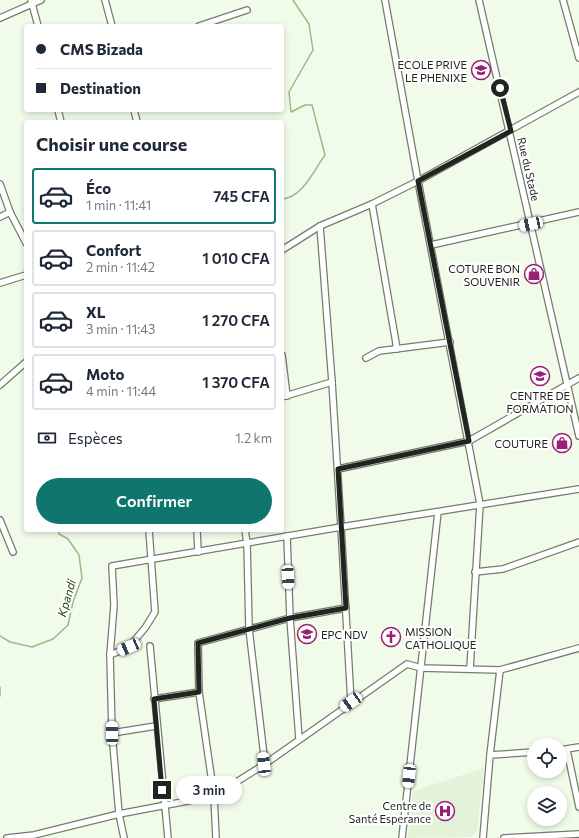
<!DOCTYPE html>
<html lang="fr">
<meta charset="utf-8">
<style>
:root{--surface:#fff;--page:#f6f6f7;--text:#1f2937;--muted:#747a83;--line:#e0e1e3;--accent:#0f766e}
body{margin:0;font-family:Commissioner,sans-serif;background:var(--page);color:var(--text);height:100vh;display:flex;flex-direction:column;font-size:15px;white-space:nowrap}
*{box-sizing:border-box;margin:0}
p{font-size:13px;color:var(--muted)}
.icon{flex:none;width:22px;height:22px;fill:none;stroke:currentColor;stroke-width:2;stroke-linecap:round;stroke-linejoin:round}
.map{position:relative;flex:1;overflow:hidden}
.drawer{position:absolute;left:24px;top:120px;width:260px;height:412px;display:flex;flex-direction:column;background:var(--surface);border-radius:4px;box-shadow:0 2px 6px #0003}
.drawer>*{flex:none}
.guide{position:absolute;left:24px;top:24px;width:260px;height:88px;border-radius:4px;box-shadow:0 2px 6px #0003;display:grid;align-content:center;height:88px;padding:0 12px;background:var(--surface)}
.buttons{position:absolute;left:527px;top:738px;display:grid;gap:8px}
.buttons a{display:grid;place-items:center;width:40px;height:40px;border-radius:50%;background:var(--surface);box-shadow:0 2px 6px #0003;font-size:20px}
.end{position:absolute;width:18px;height:18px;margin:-9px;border:5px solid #21251f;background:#fff;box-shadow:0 0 0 2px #fff}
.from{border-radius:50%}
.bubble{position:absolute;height:28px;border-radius:14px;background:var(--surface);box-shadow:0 2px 6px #0003;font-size:13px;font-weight:600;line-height:28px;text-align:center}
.car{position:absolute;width:12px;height:24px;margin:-12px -6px;border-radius:5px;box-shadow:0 0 3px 1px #0007;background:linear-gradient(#fff 24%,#345 0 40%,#fff 0 76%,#345 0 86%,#fff 0)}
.guide b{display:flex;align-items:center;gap:14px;height:38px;font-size:15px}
.guide b+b{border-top:1px solid var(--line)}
.guide i{width:10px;height:10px;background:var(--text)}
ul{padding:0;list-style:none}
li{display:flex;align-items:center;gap:12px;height:56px;margin:0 8px 6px;padding:0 4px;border:2px solid var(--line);border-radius:4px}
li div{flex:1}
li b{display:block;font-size:15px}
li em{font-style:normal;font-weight:600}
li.on{border-color:var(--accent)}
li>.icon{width:36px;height:36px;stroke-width:1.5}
h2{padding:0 12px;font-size:18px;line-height:48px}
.pay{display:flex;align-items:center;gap:10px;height:44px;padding:0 12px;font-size:15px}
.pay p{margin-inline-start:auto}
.button{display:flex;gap:8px;margin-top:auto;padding:8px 12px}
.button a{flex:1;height:46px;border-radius:24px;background:var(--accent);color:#fff;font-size:16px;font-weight:600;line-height:46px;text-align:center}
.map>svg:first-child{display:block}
.built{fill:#e3f3d9}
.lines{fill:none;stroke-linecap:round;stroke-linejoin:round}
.stream{stroke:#99bb84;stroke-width:1.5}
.minor-casing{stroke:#737d6d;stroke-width:8}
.minor{stroke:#fff;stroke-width:5.5}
.route{stroke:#21251f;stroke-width:5}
.labels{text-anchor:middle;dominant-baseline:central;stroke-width:4;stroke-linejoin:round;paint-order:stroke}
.poi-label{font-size:11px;fill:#21251f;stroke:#fff;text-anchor:end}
.street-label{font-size:11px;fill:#21251f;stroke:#fff}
.water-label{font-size:12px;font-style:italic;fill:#254308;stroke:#fff}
</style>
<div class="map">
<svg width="579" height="838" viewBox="0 0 579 838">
<rect width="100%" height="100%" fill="#f0fce9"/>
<polygon class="built" points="484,768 477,831 472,837 408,838 413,791"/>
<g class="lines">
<g class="stream">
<path d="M282,199C302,198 314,170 325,155L312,105H305L291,112L289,92L313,50L309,24L293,0"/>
<polyline points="0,636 10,642 32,647 53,639 68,625 73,602 82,578 79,555 68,539 59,534 58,530"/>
<polyline points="0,687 0,696"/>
</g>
<defs>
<g id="minor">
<polyline points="31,0 38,26"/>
<polyline points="105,0 112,26"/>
<polyline points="385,0 418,181 480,504 470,669"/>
<polyline points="479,0 579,436"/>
<polyline points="563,0 579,58"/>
<polyline points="0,18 41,0"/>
<polyline points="199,26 247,10"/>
<polyline points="58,110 61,122"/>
<polyline points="134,110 137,122"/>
<polyline points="0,184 10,212 26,243"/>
<polyline points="372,204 397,349"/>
<polyline points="0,217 10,212"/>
<polyline points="320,226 332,382 341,527 579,489"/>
<polyline points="431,245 579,212"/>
<polyline points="282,250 320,226 372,204 418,181 579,92"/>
<polyline points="0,283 26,275"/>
<polyline points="282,355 287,396"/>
<polyline points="366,358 379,351 450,342"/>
<polyline points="0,385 26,362"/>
<polyline points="282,397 332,382"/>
<polyline points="338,469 469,441 579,378"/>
<polyline points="0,520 13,552"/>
<polyline points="197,530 198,552"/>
<polyline points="245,530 247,543 249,629 265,764"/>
<polyline points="287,536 290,618 299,739"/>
<polyline points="475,572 503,569 579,542"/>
<polyline points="150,646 168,838"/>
<polyline points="110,655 129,647 145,628 155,612 149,530"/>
<polyline points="154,699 199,692"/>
<polyline points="112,733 156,726"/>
<polyline points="560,750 579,747"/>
<polyline points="567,750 579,807"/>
<polyline points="490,755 534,752"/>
<polyline points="7,838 34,835 119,814 214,796 199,692 198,643 290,618 346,608"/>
<polyline points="124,838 119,814 112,733 110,655 114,605 112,566 341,527 351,702"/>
<polyline points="216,838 214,796 265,764 407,664 421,668 500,670 579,648"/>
<polyline points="402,838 438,512"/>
<polyline points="483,838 490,755 500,670"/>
<polyline points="504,838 579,834"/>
</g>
</defs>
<use href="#minor" class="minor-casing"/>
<use href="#minor" class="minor"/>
</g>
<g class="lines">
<polyline class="route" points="162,790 154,699 199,692 198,643 290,618 346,608 338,469 469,441 418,181 511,131 500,88"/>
</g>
<defs>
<symbol id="school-ring" viewBox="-11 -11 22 22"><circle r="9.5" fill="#fff" stroke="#9b1f75" stroke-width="1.5"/><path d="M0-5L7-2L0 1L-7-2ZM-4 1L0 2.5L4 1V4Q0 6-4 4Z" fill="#9b1f75"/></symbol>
<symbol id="shop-ring" viewBox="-11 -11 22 22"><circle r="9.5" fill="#fff" stroke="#9b1f75" stroke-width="1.5"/><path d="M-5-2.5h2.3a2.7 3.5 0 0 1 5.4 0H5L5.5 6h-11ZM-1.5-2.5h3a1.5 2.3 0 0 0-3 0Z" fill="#9b1f75"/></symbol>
<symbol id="university-ring" viewBox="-11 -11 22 22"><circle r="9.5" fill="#fff" stroke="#9b1f75" stroke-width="1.5"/><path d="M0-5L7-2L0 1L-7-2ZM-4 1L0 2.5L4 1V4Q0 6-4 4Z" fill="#9b1f75"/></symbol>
<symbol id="church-ring" viewBox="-11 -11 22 22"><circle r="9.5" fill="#fff" stroke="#9b1f75" stroke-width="1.5"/><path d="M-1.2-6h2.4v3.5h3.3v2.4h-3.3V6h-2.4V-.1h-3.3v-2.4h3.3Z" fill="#9b1f75"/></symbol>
<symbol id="hospital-ring" viewBox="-11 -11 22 22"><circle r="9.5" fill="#fff" stroke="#9b1f75" stroke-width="1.5"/><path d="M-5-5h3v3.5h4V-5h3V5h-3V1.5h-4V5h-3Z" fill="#9b1f75"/></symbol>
</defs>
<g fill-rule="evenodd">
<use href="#school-ring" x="470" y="59" width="22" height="22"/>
<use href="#shop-ring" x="523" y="263" width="22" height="22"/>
<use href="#university-ring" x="529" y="365" width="22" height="22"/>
<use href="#shop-ring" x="551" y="432" width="22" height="22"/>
<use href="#school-ring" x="296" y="623" width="22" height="22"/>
<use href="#church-ring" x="380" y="626" width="22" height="22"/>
<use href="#hospital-ring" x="434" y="800" width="22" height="22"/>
</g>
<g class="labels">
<g class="poi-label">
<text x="467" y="64">ECOLE PRIVE<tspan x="467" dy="13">LE PHENIXE</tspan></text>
<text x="520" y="268">COTURE BON<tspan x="520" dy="13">SOUVENIR</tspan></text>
<text x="540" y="395" text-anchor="middle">CENTRE DE<tspan x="540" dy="13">FORMATION</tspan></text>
<text x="548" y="443">COUTURE</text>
<text x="405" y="631" text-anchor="start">MISSION<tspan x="405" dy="13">CATHOLIQUE</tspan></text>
<text x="321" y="634" text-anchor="start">EPC NDV</text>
<text x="431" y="805">Centre de<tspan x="431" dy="13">Santé Esperance</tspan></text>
</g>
<g class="street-label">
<text transform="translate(529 169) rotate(77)">Rue du Stade</text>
</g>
<g class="water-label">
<text transform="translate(66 598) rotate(-74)">Kpandi</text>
</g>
</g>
</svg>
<div class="buttons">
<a><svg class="icon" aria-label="locate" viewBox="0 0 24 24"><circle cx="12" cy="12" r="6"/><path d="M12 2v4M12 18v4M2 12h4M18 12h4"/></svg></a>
<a><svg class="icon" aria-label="layers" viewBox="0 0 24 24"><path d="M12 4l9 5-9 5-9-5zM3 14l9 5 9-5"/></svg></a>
</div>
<i class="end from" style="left:500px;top:88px"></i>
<i class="end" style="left:162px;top:790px"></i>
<div class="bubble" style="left:176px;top:776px;width:66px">3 min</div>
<i class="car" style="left:531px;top:224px;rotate:258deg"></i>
<i class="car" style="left:288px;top:577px;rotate:177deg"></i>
<i class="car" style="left:129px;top:647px;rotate:247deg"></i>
<i class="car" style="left:351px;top:702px;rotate:235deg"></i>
<i class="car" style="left:112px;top:733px;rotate:359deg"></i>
<i class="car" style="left:264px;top:764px;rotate:354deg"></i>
<i class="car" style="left:409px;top:776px;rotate:186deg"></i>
<div class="guide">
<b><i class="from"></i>CMS Bizada</b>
<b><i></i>Destination</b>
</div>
<section class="drawer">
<h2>Choisir une course</h2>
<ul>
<li class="on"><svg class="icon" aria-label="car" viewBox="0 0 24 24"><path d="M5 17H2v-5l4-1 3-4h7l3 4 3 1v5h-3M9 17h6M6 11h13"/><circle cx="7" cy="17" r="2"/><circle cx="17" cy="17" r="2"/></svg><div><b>Éco</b><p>1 min · 11:41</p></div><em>745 CFA</em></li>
<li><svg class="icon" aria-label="car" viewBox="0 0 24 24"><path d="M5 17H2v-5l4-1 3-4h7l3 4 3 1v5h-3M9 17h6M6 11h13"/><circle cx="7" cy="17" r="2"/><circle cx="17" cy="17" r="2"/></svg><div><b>Confort</b><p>2 min · 11:42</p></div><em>1 010 CFA</em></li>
<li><svg class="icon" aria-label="car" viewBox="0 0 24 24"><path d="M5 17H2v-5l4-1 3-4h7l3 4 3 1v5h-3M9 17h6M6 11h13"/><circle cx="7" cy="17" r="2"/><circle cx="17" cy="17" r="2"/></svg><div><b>XL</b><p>3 min · 11:43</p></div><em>1 270 CFA</em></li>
<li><svg class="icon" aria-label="car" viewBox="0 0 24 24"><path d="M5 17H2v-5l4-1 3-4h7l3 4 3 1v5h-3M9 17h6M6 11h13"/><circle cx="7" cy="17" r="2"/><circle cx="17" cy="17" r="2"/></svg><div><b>Moto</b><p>4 min · 11:44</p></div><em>1 370 CFA</em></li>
</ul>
<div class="pay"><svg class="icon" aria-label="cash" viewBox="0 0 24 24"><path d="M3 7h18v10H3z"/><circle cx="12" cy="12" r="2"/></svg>Espèces<p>1.2 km</p></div>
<div class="button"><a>Confirmer</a></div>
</section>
</div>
